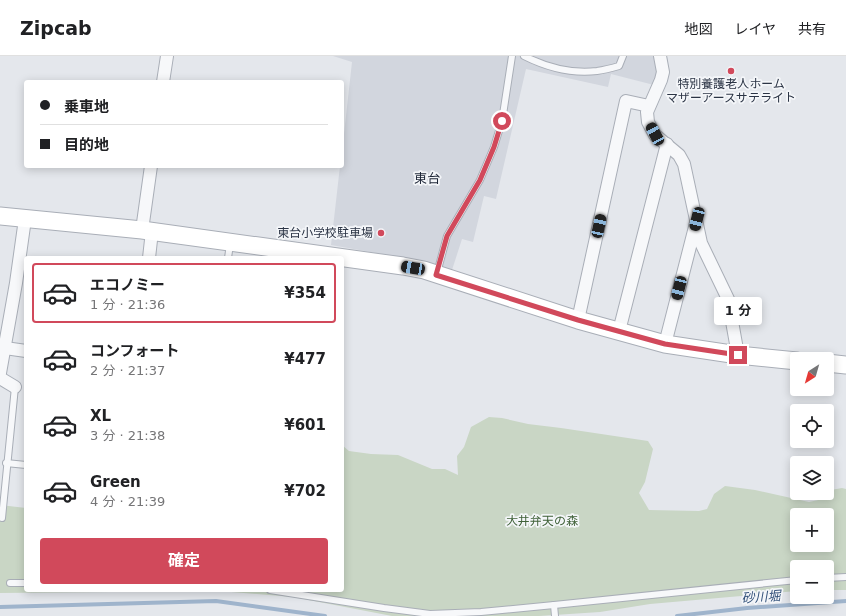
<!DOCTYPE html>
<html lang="ja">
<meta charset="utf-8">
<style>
:root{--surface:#fff;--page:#f2f2f2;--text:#202124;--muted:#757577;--line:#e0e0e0;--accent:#d1495b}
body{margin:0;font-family:"DejaVu Sans","Noto Sans JP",sans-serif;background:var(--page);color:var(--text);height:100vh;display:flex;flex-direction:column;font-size:15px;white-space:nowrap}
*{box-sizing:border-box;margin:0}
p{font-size:13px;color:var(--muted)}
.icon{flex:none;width:22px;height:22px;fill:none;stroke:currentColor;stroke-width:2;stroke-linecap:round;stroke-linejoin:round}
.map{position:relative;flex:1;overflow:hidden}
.drawer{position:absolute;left:24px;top:200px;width:320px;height:336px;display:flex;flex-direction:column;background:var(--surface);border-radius:4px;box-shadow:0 2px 10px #0003}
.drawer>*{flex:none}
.banner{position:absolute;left:24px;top:24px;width:320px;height:88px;border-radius:4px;box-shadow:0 2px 10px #0003;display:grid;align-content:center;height:88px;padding:0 16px;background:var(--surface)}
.needle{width:26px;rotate:217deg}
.fabs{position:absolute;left:790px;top:296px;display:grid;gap:8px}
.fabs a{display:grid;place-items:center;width:44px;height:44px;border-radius:4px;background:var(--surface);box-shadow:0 2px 10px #0003;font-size:20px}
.end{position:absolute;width:18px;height:18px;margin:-9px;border:5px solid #d1495b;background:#fff;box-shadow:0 0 0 2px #fff}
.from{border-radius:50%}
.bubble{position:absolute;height:28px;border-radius:4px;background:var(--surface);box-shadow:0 2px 10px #0003;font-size:13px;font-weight:700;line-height:28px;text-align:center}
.car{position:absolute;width:12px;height:24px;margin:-12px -6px;border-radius:5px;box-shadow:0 0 3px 1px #0007;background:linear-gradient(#222 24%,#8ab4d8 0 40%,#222 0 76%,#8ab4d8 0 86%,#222 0)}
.banner b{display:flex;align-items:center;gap:14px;height:38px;font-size:15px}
.banner b+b{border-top:1px solid var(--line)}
.banner i{width:10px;height:10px;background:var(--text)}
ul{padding:7px 0 0;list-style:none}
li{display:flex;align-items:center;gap:12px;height:60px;margin:0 8px 6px;padding:0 8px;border:2px solid transparent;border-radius:4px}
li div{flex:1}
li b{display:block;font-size:15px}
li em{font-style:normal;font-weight:700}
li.current{border-color:var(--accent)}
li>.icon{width:36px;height:36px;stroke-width:1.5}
.cta{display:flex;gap:8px;margin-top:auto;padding:8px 16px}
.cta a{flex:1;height:46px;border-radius:4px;background:var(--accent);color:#fff;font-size:16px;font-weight:700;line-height:46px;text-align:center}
header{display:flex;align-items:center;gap:24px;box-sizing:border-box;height:56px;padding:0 20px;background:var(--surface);border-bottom:1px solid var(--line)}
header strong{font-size:19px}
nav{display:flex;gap:22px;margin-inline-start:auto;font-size:14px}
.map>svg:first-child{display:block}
.built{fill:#d2d6de}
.green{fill:#c9d6c5;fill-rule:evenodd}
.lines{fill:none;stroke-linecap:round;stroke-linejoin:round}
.stream{stroke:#9fb4cc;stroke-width:4}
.lane-casing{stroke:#a9aeb7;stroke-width:8}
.street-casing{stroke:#a9aeb7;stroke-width:14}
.secondary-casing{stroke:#a9aeb7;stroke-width:19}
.lane{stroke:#f7f8fa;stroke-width:6}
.street{stroke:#f7f8fa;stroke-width:12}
.secondary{stroke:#fff;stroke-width:17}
.route{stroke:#d1495b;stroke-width:5}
.poi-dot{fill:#d1495b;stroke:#f4f6f9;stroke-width:1.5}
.labels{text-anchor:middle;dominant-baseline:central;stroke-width:3.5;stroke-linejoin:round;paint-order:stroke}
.poi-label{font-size:12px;fill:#2b3445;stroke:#f4f6f9}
.park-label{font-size:12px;fill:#3f6138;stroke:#f4f6f9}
.neighbourhood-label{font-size:13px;fill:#1d2536;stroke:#f4f6f9}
.water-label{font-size:13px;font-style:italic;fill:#34527a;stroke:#f4f6f9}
</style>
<header>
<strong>Zipcab</strong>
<nav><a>地図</a><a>レイヤ</a><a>共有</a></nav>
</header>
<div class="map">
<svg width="846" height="560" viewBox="0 0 846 560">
<rect width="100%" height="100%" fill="#e4e7ec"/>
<polygon class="built" points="333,0 655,0 658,18 654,29 611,18 608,31 526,13 496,143 484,140 473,186 462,183 452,214 421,205 331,189 340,110 342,110 342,96 352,6"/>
<path class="green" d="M489,361L502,362L528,368L561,372L648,385L653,393L645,426L639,437L649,454L699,455L707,453L714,438L725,430L755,434L809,446L823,443L831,434L842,432L846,433V534H827V511H797V535L650,548L600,556L539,560H392L293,541L219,535L0,537V449L26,452V534H342V389L349,395L371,398L398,399L432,413H445L458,419L457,400L464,391L471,371ZM797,459H827V489H797Z"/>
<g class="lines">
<g class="stream">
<polyline points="0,551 216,545 325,560"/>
<polyline points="677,560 747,552 846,545"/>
</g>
<defs>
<g id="lane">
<path d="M524,0C546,11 572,18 597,15C604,14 612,12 619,10L623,0"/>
<polyline points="228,202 230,188"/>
<polyline points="437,217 447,180 480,124 494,91 502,65 512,0"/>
<polyline points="6,407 26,409"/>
<polyline points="2,462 15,331"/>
<polyline points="827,522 846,521"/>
<polyline points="10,527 26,527"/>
<polyline points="270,534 384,552 430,558 481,556 554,549 797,524"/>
<polyline points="554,549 555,560"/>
</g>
<g id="street">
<polyline points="660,0 663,16 661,24 647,56 648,66 655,79 679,99 684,108 701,187 728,243 738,299"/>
<polyline points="163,26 167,0"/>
<polyline points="142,174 151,110"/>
<polyline points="149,202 152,175"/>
<polyline points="578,264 626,45 649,50"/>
<polyline points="619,275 667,88"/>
<polyline points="665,288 696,167"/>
<polyline points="5,292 26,295"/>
<polyline points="0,317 16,227 25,163"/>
<polyline points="0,322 15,331"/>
</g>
<g id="secondary">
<polyline points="0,160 142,174 403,210 424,214 578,264 665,288 738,299 797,305"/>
<polyline points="827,307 846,309"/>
</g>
</defs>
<use href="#lane" class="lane-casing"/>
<use href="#street" class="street-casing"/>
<use href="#secondary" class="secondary-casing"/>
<use href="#lane" class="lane"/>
<use href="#street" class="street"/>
<use href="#secondary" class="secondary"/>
</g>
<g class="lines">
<polyline class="route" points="502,65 494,91 480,124 447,180 436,219 578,264 665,288 738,299"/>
</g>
<g class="poi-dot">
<circle cx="731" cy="15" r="4"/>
<circle cx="381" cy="177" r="4"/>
</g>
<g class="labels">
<g class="poi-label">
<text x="731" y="28">特別養護老人ホーム<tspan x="731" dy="14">マザーアースサテライト</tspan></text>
<text x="373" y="177" text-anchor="end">東台小学校駐車場</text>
</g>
<g class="park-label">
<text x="542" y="465">大井弁天の森</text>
</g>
<g class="neighbourhood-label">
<text x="427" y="122">東台</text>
</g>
<g class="water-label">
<text transform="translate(761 541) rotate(-4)">砂川堀</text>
</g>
</g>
</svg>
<div class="fabs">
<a><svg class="needle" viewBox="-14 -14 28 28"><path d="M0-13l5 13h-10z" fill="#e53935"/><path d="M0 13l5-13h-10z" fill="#757577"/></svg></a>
<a><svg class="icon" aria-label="locate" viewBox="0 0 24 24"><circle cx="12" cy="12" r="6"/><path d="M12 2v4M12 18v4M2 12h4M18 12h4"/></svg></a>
<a><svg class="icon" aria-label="layers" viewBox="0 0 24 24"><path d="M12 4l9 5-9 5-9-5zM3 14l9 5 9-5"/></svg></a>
<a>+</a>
<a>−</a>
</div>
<i class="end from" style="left:502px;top:65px"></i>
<i class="end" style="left:738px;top:299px"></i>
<div class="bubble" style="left:714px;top:241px;width:48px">1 分</div>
<i class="car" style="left:655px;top:78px;rotate:332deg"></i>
<i class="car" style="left:697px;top:163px;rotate:194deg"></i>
<i class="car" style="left:599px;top:170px;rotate:12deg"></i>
<i class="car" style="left:413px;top:212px;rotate:280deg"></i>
<i class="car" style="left:679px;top:232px;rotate:194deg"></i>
<div class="banner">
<b><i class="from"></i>乗車地</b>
<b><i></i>目的地</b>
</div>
<section class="drawer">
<ul>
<li class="current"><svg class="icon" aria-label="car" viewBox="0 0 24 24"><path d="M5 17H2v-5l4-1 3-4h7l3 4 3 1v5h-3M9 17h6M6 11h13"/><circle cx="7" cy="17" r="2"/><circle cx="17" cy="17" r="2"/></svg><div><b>エコノミー</b><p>1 分 · 21:36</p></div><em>¥354</em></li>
<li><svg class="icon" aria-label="car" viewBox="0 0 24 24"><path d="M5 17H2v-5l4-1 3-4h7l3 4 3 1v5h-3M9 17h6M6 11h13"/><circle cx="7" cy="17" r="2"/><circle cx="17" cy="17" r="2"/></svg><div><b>コンフォート</b><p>2 分 · 21:37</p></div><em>¥477</em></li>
<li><svg class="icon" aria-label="car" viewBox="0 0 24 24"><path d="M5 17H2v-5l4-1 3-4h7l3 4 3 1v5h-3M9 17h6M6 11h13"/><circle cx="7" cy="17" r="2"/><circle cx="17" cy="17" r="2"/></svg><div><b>XL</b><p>3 分 · 21:38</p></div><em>¥601</em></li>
<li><svg class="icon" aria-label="car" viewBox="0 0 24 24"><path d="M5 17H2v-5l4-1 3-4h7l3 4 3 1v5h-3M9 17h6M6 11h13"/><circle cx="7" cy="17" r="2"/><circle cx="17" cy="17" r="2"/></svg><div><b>Green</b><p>4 分 · 21:39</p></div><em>¥702</em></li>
</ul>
<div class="cta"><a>確定</a></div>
</section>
</div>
